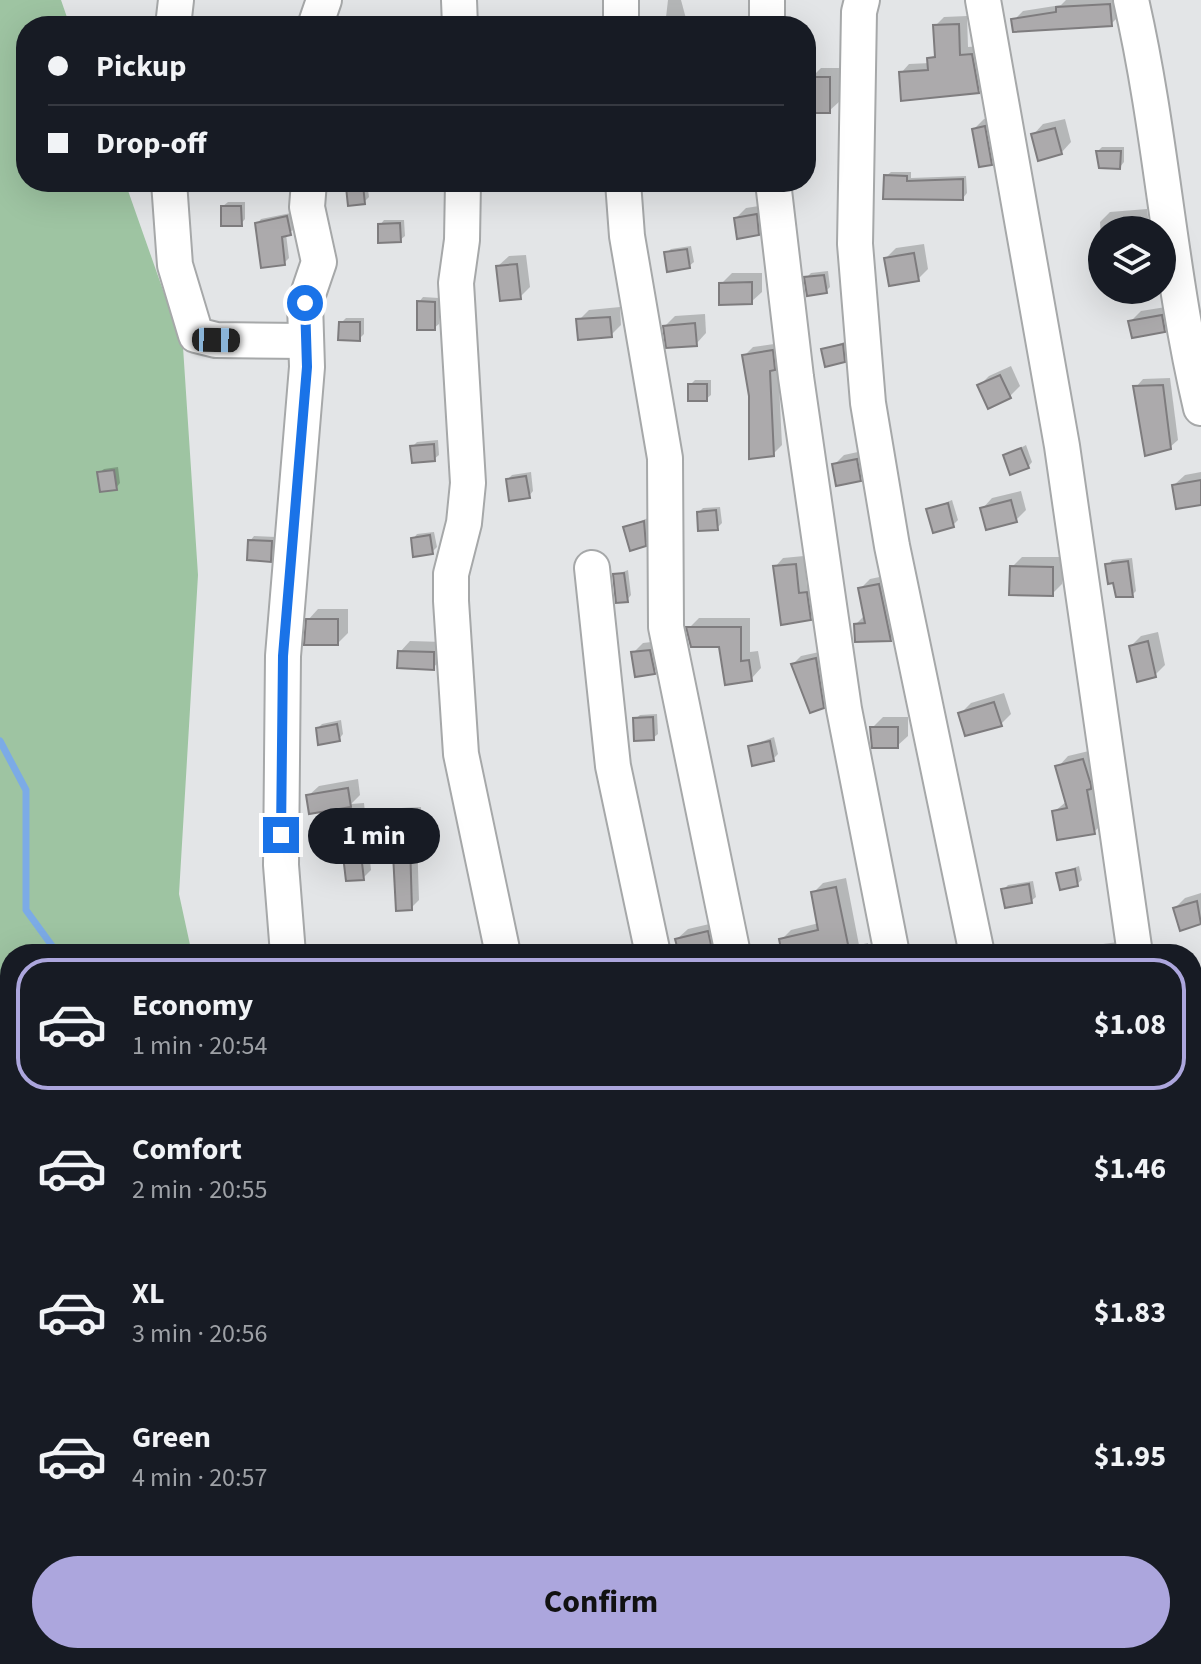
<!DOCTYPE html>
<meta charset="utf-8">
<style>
:root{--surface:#171b24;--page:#20242c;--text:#f1f3f6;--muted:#9ea1a6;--line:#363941;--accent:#aca6dd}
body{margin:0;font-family:"Source Sans 3",sans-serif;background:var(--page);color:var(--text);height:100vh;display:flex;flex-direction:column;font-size:30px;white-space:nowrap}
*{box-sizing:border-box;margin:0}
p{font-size:26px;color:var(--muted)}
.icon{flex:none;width:44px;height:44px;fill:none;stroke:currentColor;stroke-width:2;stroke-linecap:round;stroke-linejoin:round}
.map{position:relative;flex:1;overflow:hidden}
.sheet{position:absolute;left:0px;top:944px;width:1202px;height:720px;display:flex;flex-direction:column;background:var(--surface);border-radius:32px 32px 0 0;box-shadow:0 8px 32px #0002}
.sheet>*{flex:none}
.top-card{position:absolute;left:16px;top:16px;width:800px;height:176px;border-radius:32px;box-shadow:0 8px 32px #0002;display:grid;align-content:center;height:176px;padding:0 32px;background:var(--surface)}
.controls{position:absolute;left:1088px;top:216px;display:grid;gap:16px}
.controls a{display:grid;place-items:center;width:88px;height:88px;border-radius:50%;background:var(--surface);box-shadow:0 8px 32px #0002;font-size:40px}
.end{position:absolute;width:36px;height:36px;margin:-18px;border:10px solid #1a73e8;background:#fff;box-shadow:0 0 0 4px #fff}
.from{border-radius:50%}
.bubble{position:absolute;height:56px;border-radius:28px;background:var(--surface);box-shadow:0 8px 32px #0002;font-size:26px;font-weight:700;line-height:56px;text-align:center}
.car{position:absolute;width:24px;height:48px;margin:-24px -12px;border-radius:10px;box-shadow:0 0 6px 2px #0007;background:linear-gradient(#222 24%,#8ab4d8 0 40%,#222 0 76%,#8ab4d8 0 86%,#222 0)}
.top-card b{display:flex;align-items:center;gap:28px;height:76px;font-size:30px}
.top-card b+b{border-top:2px solid var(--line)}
.top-card i{width:20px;height:20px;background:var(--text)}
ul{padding:14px 0 0;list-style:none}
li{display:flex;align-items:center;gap:24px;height:132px;margin:0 16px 12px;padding:0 16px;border:4px solid transparent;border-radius:32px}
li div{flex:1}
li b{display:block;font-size:30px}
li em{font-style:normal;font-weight:700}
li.active{border-color:var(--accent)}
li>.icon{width:72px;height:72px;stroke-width:1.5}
.button{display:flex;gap:16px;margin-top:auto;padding:16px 32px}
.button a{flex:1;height:92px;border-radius:48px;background:var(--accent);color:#111;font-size:32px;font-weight:700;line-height:92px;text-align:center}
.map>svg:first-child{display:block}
.green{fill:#9ec4a2}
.shadow{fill:#0003}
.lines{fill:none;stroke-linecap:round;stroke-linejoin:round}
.stream{stroke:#7cabe6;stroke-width:7}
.building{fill:#acaaac;stroke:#7e7c7e;stroke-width:2}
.minor-casing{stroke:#a6a8a9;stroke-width:38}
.minor{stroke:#fff;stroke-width:34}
.route{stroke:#1a73e8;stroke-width:10}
</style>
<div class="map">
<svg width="1201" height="1664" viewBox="0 0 1201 1664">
<rect width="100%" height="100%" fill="#e3e5e7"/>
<g class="green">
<polygon points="0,0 61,0 70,26 26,26 26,182 125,182 183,347 198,575 179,894 192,954 10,954 10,1510 0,1479"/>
<polygon points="10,1569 10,1654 1182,1654 1190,1664 0,1664 0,1575"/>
</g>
<g class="shadow">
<polygon points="668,0 681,0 688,26 665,26"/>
<polygon points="1066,0 1119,0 1120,15 1111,24 1014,20 1023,11 1061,5"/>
<polygon points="967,16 968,47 980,46 987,83 978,91 901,73 909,64 930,63 936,52 935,26 944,17"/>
<polygon points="821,68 840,68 840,101 829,111 811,78"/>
<polygon points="995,117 1001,153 991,163 974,129 984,119"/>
<polygon points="1065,119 1071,142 1061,153 1033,135 1043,124"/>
<polygon points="1102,147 1124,147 1124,162 1120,167 1098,151"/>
<polygon points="891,172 911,172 911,178 966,176 967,193 963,198 886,176"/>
<polygon points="367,182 369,197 364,202 348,188 353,183"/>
<polygon points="228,202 245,202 245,219 241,224 223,206"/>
<polygon points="766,205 768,223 758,233 736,218 746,208"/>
<polygon points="1147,209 1149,225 1144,230 1102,230 1101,238 1100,222 1110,212"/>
<polygon points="291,213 295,229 286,234 289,258 284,263 257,224 261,219"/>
<polygon points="384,220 404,220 405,236 400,240 380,225"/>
<polygon points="924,244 928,269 918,279 886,258 896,248"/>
<polygon points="691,246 694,262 689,266 666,253 671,249"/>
<polygon points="526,255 530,287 520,297 498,266 509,256"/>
<polygon points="828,271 830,287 826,291 806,278 811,273"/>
<polygon points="732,273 762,273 762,292 751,302 721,284"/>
<polygon points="423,297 439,298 439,324 434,328 419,302"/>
<polygon points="1172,306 1175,320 1164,330 1130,322 1141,311"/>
<polygon points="620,307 621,325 611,335 579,320 589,310"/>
<polygon points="705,314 706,333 696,344 665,326 675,316"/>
<polygon points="346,318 364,318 364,334 359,339 341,323"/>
<polygon points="847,341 848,356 844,360 823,350"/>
<polygon points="781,343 778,364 782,445 773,454 751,395 744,356 753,347"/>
<polygon points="1011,366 1020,386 1010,396 989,406 979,386 989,376"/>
<polygon points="1170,378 1178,440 1170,447 1136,387 1143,379"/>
<polygon points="695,380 711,380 711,395 706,399 690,385"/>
<polygon points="438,440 439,455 434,459 412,447 417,442"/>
<polygon points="1026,445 1032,462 1028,467 1005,456"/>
<polygon points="867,450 870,469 860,479 834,465 844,455"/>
<polygon points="118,467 120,483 116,488 99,473 104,469"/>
<polygon points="531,472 533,491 529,496 508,479 512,475"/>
<polygon points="1201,472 1201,503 1174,485 1185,475"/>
<polygon points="1021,491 1026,510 1016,520 982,509 992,498"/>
<polygon points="952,500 958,520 953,525 929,510"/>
<polygon points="720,507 722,523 717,528 699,512 703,508"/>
<polygon points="648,518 649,540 644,544 625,528"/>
<polygon points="434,532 437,547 432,552 413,539 417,534"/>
<polygon points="254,536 276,537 275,555 270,560 250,541"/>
<polygon points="804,556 807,586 815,584 818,610 810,618 775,567 783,558"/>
<polygon points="1022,557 1063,557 1062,584 1052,594 1012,567"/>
<polygon points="1132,558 1136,591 1132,595 1108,565 1112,560"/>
<polygon points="628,570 631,595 627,600 615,575"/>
<polygon points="889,575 901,629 891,639 856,624 865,615 860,589 870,579"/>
<polygon points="318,609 348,609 348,633 338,643 308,620"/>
<polygon points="699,618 750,618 750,652 758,651 761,668 751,679 720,645 689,628"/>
<polygon points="1158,632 1165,665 1155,675 1131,646 1141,636"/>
<polygon points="410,641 444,642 443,657 433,668 400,652"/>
<polygon points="660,641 664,662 654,672 633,653 643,643"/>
<polygon points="824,651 831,698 823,707 793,664 801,656"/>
<polygon points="1004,693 1011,714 1001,724 961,713 971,703"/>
<polygon points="657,714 658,734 653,738 635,719 640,715"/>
<polygon points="883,717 908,717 908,736 897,746 873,727"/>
<polygon points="341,720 343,734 339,739 318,728 322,724"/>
<polygon points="774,737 778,754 773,759 750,746"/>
<polygon points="1093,750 1104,822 1094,832 1054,812 1067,801 1058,767 1068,756"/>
<polygon points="358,779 360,795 351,804 364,803 371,870 363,878 340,813 348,805 308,796 319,786"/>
<polygon points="421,807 422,833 417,838 419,900 411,908 393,816 401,808"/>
<polygon points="1079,866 1082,880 1077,884 1059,873"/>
<polygon points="846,878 859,945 868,943 870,954 784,954 781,940 791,930 819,923 813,893 823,883"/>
<polygon points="1033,881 1036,897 1031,901 1003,890 1008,885"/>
<polygon points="1201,893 1201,922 1181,928 1175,908 1185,898"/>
<polygon points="718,922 722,942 712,953 681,954 677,939 688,929"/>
<polygon points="1118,942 1121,954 1099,954 1103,944"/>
<polygon points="253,946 254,954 234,954 238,948"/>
<polygon points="1201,1252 1201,1275 1192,1281 1192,1258"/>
</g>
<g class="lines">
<g class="stream">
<polyline points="0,741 26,790 26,910 58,954"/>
<polyline points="214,1654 231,1658 240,1654"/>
<polyline points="135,1664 148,1654"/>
</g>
</g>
<g class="building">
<polygon points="1110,4 1112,26 1013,32 1011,19 1056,12 1056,7"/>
<polygon points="959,24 960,55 972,54 979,93 901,101 899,72 928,70 927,58 935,57 933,25"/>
<rect x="809" y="77" width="21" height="36"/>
<polygon points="985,126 992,165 979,167 972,129"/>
<polygon points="1055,128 1062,154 1038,161 1031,134"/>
<polygon points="1096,151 1121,151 1120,169 1099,168"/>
<polygon points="884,175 907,176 907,181 963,179 963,200 883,199"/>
<polygon points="363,185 365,204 348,206 346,187"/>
<polygon points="221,206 241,206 242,226 221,226"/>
<polygon points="757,214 759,235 737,239 734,218"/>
<polygon points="287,216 291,235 282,237 285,265 261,268 255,223"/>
<polygon points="400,223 401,242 378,243 378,224"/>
<polygon points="687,249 690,268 667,272 664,252"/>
<polygon points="914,253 919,281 889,286 884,258"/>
<polygon points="517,264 521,299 500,301 496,266"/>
<polygon points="824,275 827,293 807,296 804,277"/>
<polygon points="752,282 752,304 719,305 719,283"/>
<polygon points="417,301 435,302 435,330 417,330"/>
<polygon points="1162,315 1165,332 1132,338 1128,321"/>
<polygon points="610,317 612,337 578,340 576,319"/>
<polygon points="339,322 360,322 360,341 338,340"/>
<polygon points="695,323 697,346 666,348 663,326"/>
<polygon points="843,344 845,362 825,367 821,349"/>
<polygon points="773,350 775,370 770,371 774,456 749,459 749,396 742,355"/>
<polygon points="1000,375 1011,398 988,409 977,385"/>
<rect x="688" y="384" width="19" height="17"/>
<polygon points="1163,385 1171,449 1145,456 1133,386"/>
<polygon points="434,444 435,461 412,463 410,446"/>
<polygon points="1021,448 1029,468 1010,475 1003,455"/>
<polygon points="857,459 861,481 836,486 832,464"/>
<polygon points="114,470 117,490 100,492 97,472"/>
<polygon points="526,476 530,498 509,501 506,479"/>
<polygon points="1201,480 1201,505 1176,509 1172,485"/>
<polygon points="1011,500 1017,522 986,530 980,508"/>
<polygon points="948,503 954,527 933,533 926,509"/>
<polygon points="716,510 718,530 698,531 697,512"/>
<polygon points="644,521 646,546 630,551 623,527"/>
<polygon points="430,535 433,554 413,557 411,538"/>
<polygon points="248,540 272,541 271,562 247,560"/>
<polygon points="1128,561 1133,597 1116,597 1113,583 1108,584 1105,564"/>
<polygon points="796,564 799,593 807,592 811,620 781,625 773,566"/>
<polygon points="1010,566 1053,567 1053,596 1009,595"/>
<polygon points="624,573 628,602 616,603 613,574"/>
<polygon points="879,584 891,641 855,642 854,624 865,623 858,588"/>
<polygon points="306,619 338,619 338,645 304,645"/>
<polygon points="686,627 741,627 741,661 749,660 752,681 725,685 719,647 691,647"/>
<polygon points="1148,641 1156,677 1137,682 1129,646"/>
<polygon points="650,650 655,674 635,677 631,652"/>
<polygon points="398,651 434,652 434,670 397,668"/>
<polygon points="816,658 824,708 810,713 791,664"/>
<polygon points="994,702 1002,726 965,736 958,713"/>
<polygon points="653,717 654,740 634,741 633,718"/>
<polygon points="337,724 340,741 318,745 316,728"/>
<polygon points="870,727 898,727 898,748 872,748"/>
<polygon points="770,741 774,761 752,766 748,746"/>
<polygon points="1083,759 1091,785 1091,789 1087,790 1095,834 1057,840 1052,811 1067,808 1055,766"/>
<polygon points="348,788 351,807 309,814 306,795"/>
<polygon points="356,811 364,880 346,881 338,813"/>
<polygon points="413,814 415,843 410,843 412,910 396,911 391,815"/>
<polygon points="1075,869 1078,886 1060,890 1056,873"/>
<polygon points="1029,884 1032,903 1005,908 1001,889"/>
<polygon points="836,887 850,954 782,954 779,939 818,930 811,892"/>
<polygon points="1197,901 1201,924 1180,931 1173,908"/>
<polygon points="708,931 713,954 679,954 675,939"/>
</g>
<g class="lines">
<defs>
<g id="minor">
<polyline points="459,0 460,26"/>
<polyline points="621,0 621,26"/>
<polyline points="862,0 859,12 855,244 868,403 892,546 977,954"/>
<polyline points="983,0 1062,446 1135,954"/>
<path d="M1131,0C1162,135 1169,273 1201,408"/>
<polyline points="173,26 176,0"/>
<polyline points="315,26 324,0"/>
<polyline points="767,26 767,0"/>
<polyline points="169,182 175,265 196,335 216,340 306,341"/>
<polyline points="463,182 462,240 456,283 468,483 464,523 451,574 451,601 461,754 503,954"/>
<polyline points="623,182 627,236 665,458 666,627 733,954"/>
<polyline points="773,182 796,377 844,709 892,954"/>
<polyline points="592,568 613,766 653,954"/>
<polyline points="288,954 281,865 283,656 307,367 305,303 319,262 307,207 309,182"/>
<polyline points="1192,1148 1201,1168"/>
<polyline points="1192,1501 1201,1510"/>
<polyline points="0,1632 10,1639"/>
<polyline points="34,1654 49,1664"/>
<polyline points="367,1654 368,1664"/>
</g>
</defs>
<use href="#minor" class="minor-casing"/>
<use href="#minor" class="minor"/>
</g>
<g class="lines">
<polyline class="route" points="281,835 283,656 307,367 305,303"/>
</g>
</svg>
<div class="controls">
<a><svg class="icon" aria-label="layers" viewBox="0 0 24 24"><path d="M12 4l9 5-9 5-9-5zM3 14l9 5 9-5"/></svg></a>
</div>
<i class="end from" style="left:305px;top:303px"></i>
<i class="end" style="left:281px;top:835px"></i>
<div class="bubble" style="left:308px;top:808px;width:132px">1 min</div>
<i class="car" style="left:216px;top:340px;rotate:91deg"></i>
<div class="top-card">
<b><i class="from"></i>Pickup</b>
<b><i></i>Drop-off</b>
</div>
<section class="sheet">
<ul>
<li class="active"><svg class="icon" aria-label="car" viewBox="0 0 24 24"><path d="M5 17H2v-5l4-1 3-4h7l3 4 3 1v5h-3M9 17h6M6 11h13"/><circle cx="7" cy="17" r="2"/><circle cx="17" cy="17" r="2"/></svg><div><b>Economy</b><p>1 min · 20:54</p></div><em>$1.08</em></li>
<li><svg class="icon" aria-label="car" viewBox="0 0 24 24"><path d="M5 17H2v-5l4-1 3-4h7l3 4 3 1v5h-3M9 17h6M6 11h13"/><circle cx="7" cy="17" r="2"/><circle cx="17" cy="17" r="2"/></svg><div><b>Comfort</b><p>2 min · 20:55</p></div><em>$1.46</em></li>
<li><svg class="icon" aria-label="car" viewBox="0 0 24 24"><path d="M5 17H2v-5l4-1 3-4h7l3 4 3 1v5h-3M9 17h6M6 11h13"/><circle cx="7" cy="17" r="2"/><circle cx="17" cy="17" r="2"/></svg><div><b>XL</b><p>3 min · 20:56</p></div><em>$1.83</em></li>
<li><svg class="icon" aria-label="car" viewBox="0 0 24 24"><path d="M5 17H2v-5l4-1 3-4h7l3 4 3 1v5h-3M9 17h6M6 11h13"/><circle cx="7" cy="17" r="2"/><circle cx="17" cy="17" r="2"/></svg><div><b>Green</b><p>4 min · 20:57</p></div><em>$1.95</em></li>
</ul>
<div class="button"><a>Confirm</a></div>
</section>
</div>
